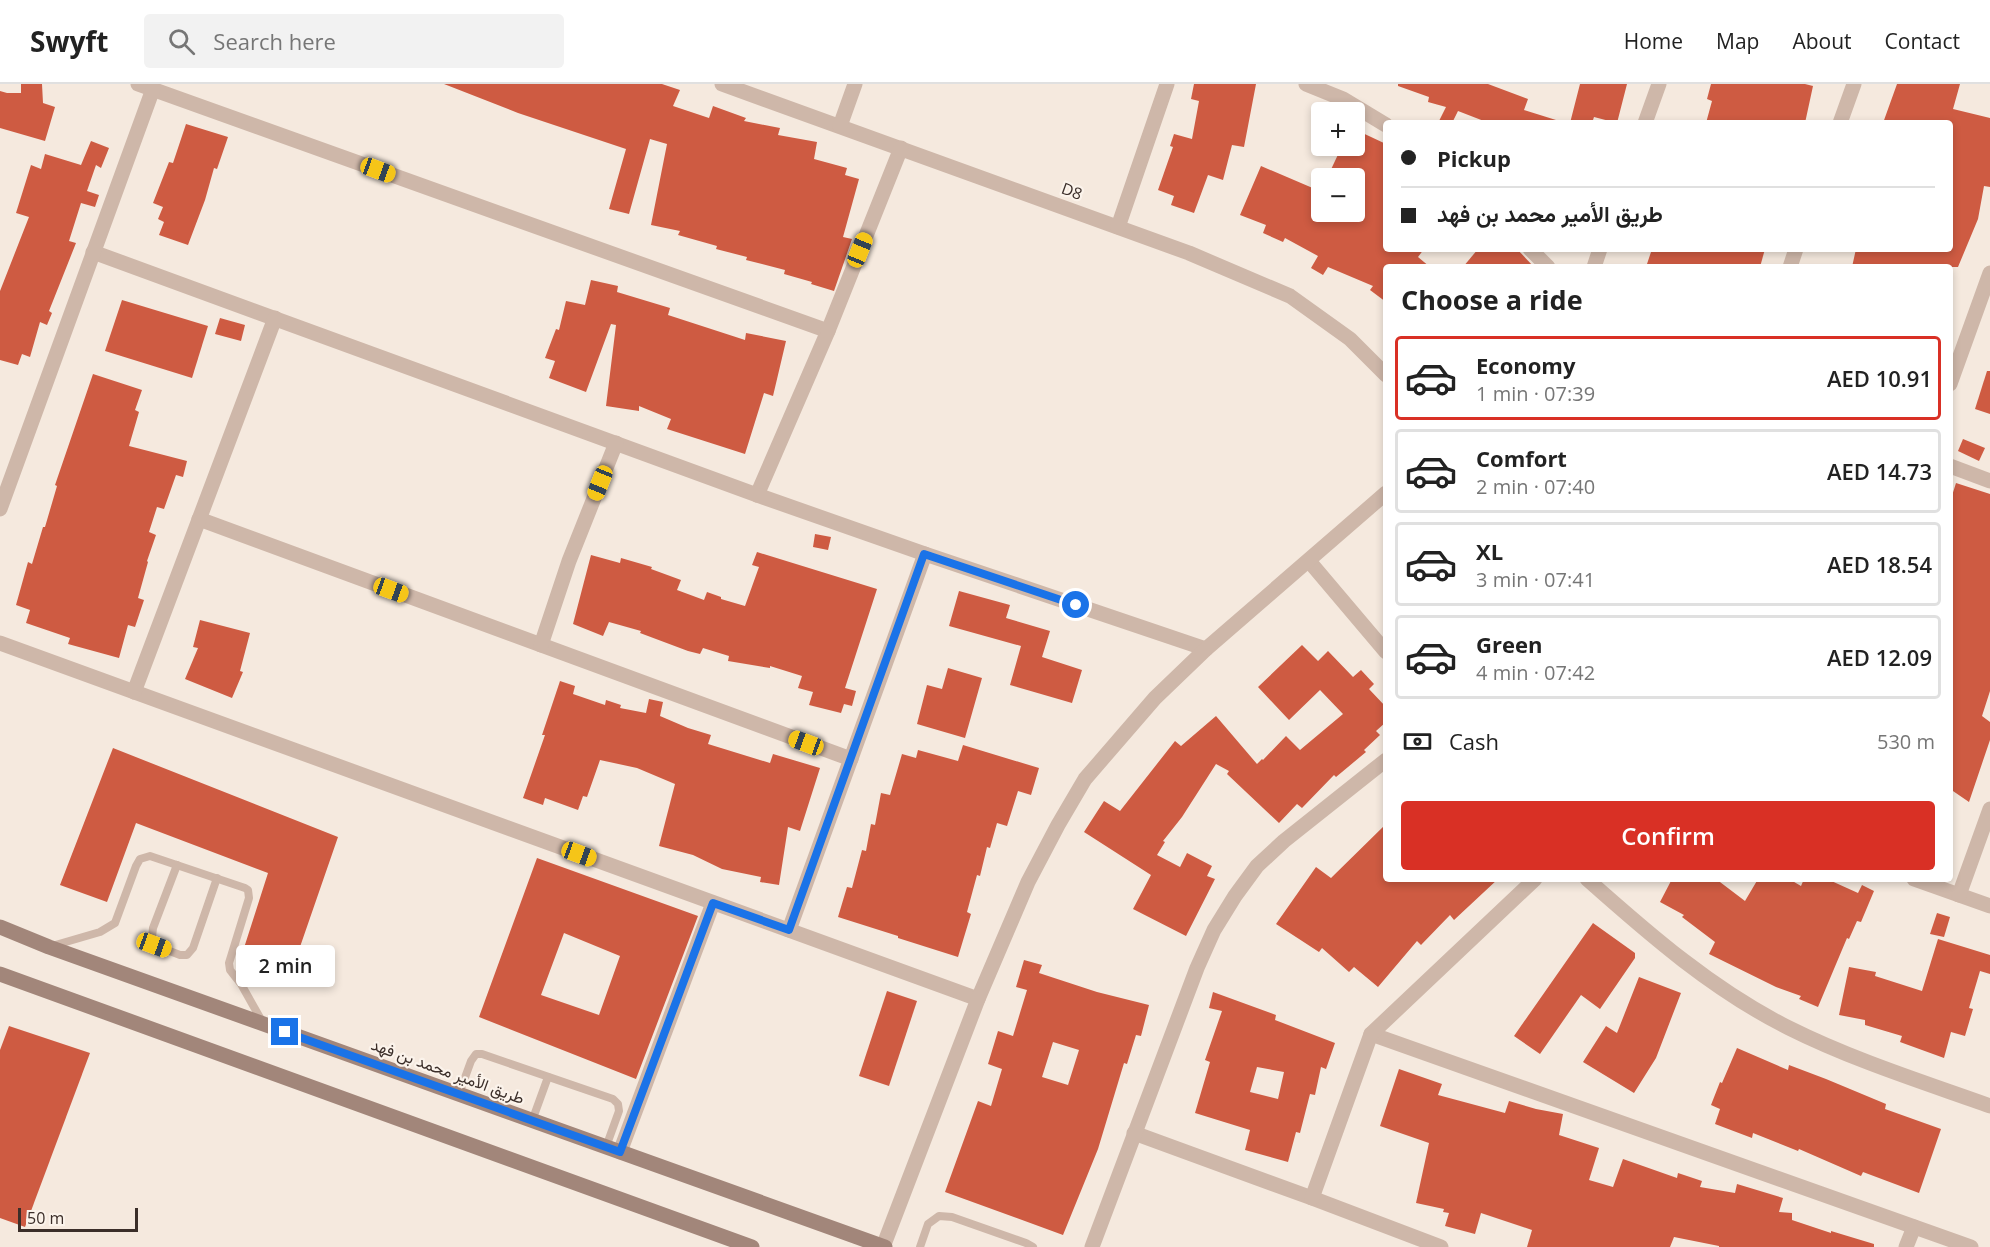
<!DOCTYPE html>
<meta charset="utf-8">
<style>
:root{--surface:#fff;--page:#f2f2f2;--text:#222;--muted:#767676;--line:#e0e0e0;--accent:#d93025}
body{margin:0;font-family:"Open Sans",Vazirmatn,sans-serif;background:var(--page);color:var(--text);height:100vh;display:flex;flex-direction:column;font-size:22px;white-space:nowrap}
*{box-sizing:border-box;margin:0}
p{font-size:20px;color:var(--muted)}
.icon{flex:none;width:33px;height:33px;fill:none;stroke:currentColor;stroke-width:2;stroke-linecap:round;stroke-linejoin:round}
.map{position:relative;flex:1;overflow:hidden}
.drawer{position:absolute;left:1383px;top:180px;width:570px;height:618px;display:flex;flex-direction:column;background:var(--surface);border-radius:6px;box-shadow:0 3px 9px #0003}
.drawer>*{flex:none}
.hud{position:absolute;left:1383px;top:36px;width:570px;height:132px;border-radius:6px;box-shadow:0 3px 9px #0003;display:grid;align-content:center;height:132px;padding:0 18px;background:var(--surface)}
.controls{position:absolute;left:1311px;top:18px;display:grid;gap:12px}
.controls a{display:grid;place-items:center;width:54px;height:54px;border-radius:6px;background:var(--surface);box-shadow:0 3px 9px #0003;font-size:30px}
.scale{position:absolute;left:18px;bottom:15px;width:120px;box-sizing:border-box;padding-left:6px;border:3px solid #3b2e29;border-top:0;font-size:16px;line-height:21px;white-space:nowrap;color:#3b2e29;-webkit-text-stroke:4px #fbf3eb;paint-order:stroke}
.end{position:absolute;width:27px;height:27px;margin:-14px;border:8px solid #1a73e8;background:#fff;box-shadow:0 0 0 3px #fff}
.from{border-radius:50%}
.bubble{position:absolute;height:42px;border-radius:6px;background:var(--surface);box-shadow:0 3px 9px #0003;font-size:20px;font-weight:600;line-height:42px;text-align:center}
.car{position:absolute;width:18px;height:36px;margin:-18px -9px;border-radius:8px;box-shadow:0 0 4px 2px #0007;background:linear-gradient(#f5c518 24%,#345 0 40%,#f5c518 0 76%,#345 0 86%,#f5c518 0)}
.hud b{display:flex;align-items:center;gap:21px;height:57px;font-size:22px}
.hud b+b{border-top:2px solid var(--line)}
.hud i{width:15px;height:15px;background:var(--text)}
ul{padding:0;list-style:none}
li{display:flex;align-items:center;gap:18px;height:84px;margin:0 12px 9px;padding:0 6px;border:3px solid var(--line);border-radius:6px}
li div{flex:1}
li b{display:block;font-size:22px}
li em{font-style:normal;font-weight:600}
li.active{border-color:var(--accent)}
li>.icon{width:54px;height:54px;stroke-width:1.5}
h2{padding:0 18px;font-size:27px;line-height:72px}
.pay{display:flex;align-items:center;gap:15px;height:66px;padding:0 18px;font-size:22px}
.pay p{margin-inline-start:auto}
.button{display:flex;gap:12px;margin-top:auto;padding:12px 18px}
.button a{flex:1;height:69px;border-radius:6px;background:var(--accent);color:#fff;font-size:24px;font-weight:600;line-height:69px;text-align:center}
header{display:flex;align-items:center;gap:36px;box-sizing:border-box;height:84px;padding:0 30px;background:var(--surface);border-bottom:2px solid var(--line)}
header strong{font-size:28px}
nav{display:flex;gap:33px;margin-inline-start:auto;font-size:21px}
.search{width:420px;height:54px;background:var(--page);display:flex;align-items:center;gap:15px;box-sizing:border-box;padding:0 21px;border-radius:6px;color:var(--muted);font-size:22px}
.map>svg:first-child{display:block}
.building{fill:#ce5b42;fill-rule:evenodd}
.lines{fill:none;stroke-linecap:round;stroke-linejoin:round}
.lane{stroke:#ceb7a9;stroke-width:8}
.street{stroke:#ceb7a9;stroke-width:15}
.secondary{stroke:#a2867a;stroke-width:15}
.route{stroke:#1a73e8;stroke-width:8}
.labels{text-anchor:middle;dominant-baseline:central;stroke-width:4.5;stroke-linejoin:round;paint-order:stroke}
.street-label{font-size:16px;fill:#3b2e29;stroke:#fbf3eb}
</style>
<header>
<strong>Swyft</strong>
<div class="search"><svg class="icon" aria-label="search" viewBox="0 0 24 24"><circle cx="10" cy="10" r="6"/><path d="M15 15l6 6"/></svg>Search here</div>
<nav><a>Home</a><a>Map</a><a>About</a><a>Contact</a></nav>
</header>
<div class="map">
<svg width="1990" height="1163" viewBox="0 0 1990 1163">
<rect width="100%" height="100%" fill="#f5e9de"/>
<g class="building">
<polygon points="21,0 42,0 43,19 55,23 45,57 0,44 0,7 7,9 21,9"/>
<polygon points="444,0 662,0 680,6 673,22 709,34 713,22 746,34 744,37 780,44 778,51 817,58 814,75 847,84 845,91 859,95 843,153 852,155 834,207 811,200 812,198 784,190 785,186 746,176 747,173 716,165 717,162 678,151 680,147 651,141 667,60 650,55 629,130 609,125 626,65 518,29"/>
<polygon points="1194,0 1256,0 1244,63 1232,61 1223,96 1208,91 1194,129 1171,121 1174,112 1158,106 1173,63 1170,62 1174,50 1192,55 1199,17 1191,15"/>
<polygon points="1398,0 1488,0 1528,15 1524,26 1556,36 1556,39 1489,39 1458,27 1452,39 1438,39 1446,23 1428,18 1429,13 1398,2"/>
<polygon points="1580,0 1627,0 1617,39 1594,33 1592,39 1570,39"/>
<polygon points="1711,0 1805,0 1813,2 1805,39 1706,39 1712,17 1707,15"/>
<polygon points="1897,0 1960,0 1953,25 1990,34 1990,103 1984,102 1978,135 1958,183 1852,183 1856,165 1950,165 1950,39 1883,39"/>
<polygon points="186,40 228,53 217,85 214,84 205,116 188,161 159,151 164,138 158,135 163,123 153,119 169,78 173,79"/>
<polygon points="1354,45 1386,60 1386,165 1424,165 1418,173 1430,183 1386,183 1386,218 1370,206 1373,202 1328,183 1323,191 1311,184 1318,172 1285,154 1283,158 1263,149 1266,141 1240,131 1261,82 1322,108 1322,128 1354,128 1354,94 1327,94 1342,62 1354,62"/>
<polygon points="91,57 109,64 101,84 96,81 87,107 99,111 95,123 81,119 69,157 76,159 49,227 52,229 47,241 40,238 30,273 22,270 18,281 0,276 0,207 29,133 16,129 31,81 41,85 45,70 81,81"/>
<polygon points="1478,165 1517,165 1534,183 1463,183"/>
<polygon points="1652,165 1765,165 1760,183 1646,183"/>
<polygon points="591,196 618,202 617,208 670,224 668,231 745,256 746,249 786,257 773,312 764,309 745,370 667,345 671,335 639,322 639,327 606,322 616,241 611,240 586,308 549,294 555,277 545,274 556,245 559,246 566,217 585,221"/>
<polygon points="122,216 208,242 192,294 105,267"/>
<polygon points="220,234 245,241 241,257 215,250"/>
<polygon points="1987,287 1990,287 1990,330 1975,325"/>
<polygon points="93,290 142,306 135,326 139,328 129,362 187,377 183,393 176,391 164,425 157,423 149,448 156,451 147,477 148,478 138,514 144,516 135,543 128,541 119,574 68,560 70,554 26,539 30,526 16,521 28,478 32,480 43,443 45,443 57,402 55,401"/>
<polygon points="1963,355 1985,364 1979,377 1958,367"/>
<polygon points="1956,399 1990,410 1990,607 1982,632 1990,638 1990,656 1969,718 1950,705 1950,418"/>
<polygon points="815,450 831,453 828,466 813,463"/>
<polygon points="757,468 877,505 845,604 856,607 852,622 844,620 841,629 809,621 813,608 798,604 802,592 770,582 770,584 728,577 729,572 703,564 700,570 688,567 640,549 641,547 609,538 603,552 573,540 591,471 620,479 621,474 652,483 651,485 681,496 677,506 704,516 707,508 721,513 721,515 745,522 759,483 752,481"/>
<polygon points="959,507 1010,521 1006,534 1050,547 1042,573 1082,586 1072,619 1010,601 1021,562 949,542"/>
<polygon points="200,536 250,549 240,587 243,588 232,614 185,595 198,564 193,563"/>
<polygon points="1302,561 1318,577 1328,567 1353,593 1361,586 1374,600 1369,605 1386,623 1386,638 1376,647 1380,651 1364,666 1366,668 1336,693 1334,691 1302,724 1297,720 1279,739 1227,690 1229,687 1216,680 1182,733 1163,757 1165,758 1157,771 1180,783 1187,769 1212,782 1207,792 1215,795 1186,852 1133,825 1151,791 1084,748 1104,717 1120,727 1175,657 1181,662 1216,632 1257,680 1262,675 1263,676 1286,652 1300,666 1343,630 1320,606 1289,636 1258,603"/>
<polygon points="948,584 982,594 965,654 917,640 927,601 942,605"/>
<polygon points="560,597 575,602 573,610 605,621 606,616 621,621 620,624 646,629 649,615 663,618 660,632 688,644 711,651 708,660 770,679 773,670 820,684 800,747 788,743 779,801 760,798 761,793 722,785 693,771 659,762 675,700 637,684 600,676 587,713 583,712 578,726 545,714 543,721 523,714 545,651 542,651"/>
<polygon points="963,661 1039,684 1031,711 1018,707 1007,742 997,739 990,764 987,763 980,792 977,791 967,828 971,830 958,873 898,854 898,852 838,833 847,803 852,804 862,766 866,767 871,740 875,741 881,709 890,711 902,670 916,674 918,666 958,677"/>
<polygon points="113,664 338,753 292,886 243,867 268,789 136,739 107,818 60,801"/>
<polygon points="1386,740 1386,795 1498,795 1454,836 1450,831 1421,861 1417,857 1378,903 1354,883 1349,888 1322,864 1319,868 1276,840 1316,783 1331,794"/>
<path d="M537,774L698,832L636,995L479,933ZM564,849L620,872L599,931L541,911Z"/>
<polygon points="1672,795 1716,795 1745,817 1758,795 1789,795 1801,802 1804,795 1827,795 1858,809 1862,801 1874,807 1861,838 1857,837 1849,855 1847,854 1818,923 1799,915 1801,912 1776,903 1709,870 1715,858 1682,833 1684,831 1660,818"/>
<polygon points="1937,829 1950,833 1944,853 1930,850"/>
<polygon points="1593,839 1635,869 1635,874 1600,925 1581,911 1540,970 1514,952"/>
<polygon points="1938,855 1990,871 1990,890 1980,887 1969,924 1973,925 1965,952 1951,948 1944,974 1900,958 1902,952 1865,941 1865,936 1839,931 1849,883 1876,888 1875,892 1922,907"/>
<path d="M1024,876L1042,881L1039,889L1097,908L1149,921L1141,952L1136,951L1127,980L1124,979L1098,1065L1063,1151L945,1108L978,1017L991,1022L1002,985L988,980L998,947L1013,952L1027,906L1016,903ZM1053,958L1079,966L1068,1001L1042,993Z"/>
<polygon points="1639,893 1681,909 1656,974 1634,1009 1583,978 1606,942 1617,949"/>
<polygon points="887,907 917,917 889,1002 859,992"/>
<path d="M1213,908L1276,931L1275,936L1335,959L1326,985L1321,983L1315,1011L1310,1010L1300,1049L1296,1048L1288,1078L1245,1066L1250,1046L1195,1029L1210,978L1205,976L1222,927L1209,924ZM1257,983L1284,988L1278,1015L1250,1008Z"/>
<polygon points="9,942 90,969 25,1143 0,1134 0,966"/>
<polygon points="1737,964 1788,986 1789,981 1826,995 1886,1020 1885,1025 1941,1045 1919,1109 1863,1088 1861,1092 1799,1065 1798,1067 1753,1049 1752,1054 1715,1040 1720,1025 1711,1021 1720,998 1722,999"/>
<polygon points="1399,985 1442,1000 1438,1011 1505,1029 1509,1017 1536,1025 1563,1030 1559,1051 1599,1064 1589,1096 1613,1103 1623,1075 1677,1094 1678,1089 1702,1097 1700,1103 1735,1109 1737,1100 1783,1114 1779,1128 1792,1129 1792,1136 1831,1149 1831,1147 1874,1160 1874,1163 1719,1163 1719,1162 1674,1153 1670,1163 1527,1163 1532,1146 1481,1129 1475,1150 1445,1142 1449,1129 1443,1128 1444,1125 1416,1119 1429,1059 1380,1042"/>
</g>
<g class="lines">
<g class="lane">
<polyline points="177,781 153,844 152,853 154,861 180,871 187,871 193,864 217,794"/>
<polyline points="52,862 100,848 115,839 136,782 140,775 150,772 245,804 248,806 249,814 229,879 230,886 241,900 263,939"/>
<polyline points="459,1010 471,977 476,970 482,970 613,1015 618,1020 619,1027 606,1063"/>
<polyline points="532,1037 548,993"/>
<polyline points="920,1163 928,1140 939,1132 952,1133 1026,1159 1033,1163"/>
</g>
<g class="street">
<polyline points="138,0 828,247 757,411"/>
<polyline points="722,0 1189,169 1290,212 1350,255 1386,291"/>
<polyline points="1306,0 1343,15 1386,41"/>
<polyline points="1645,39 1659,0"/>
<polyline points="1840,39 1854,0"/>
<polyline points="840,42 855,0"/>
<polyline points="1118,143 1167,0"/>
<polyline points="1530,165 1548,183"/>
<polyline points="93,168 757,411 925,470 1206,565"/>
<polyline points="1594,183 1600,165"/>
<polyline points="1790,183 1796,165"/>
<polyline points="828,247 901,64"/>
<polyline points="1950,300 1990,189"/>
<polyline points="1950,382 1990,397"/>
<polyline points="0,425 153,5"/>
<polyline points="199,435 851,675"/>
<polyline points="1309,477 1386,568"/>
<polyline points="0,559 978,915"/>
<polyline points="541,561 569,477 616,359"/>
<polyline points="134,608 275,234"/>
<path d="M1587,795C1650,851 1713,906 1789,944C1853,976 1923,998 1990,1022"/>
<polyline points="1914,795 1990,822"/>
<polyline points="1959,811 1990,725"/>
<polyline points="789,846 925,470"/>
<polyline points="1371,950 1971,1163"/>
<polyline points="1134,1049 1312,1114 1441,1163"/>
<polyline points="620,1068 713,819"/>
<polyline points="1312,1114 1371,950 1535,795"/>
<polyline points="883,1163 978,915 1028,798 1058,741 1085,695 1155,614 1206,565 1386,409"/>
<polyline points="1092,1163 1197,884 1214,846 1235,812 1257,782 1284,757 1386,676"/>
<polyline points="1906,1163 1914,1143"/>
</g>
<g class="secondary">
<polyline points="0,843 49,863 885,1163"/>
<polyline points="0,890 752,1163"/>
</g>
</g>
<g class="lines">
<polyline class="route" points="285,948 620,1068 713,819 789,846 924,470 1076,521"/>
</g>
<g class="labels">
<g class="street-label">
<text transform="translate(1072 107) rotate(20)">D8</text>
<text transform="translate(448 987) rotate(20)">طريق الأمير محمد بن فهد</text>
</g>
</g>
</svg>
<div class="controls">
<a>+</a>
<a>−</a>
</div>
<div class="scale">50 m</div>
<i class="end from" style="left:1076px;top:521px"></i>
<i class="end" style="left:285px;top:948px"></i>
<div class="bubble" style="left:236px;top:861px;width:99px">2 min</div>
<i class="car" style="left:378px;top:86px;rotate:110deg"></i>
<i class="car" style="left:860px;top:166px;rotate:22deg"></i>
<i class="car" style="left:600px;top:399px;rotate:202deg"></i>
<i class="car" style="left:391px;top:506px;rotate:110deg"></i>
<i class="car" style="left:806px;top:659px;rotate:290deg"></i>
<i class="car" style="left:579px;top:770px;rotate:110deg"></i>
<i class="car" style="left:154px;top:861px;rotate:110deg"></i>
<div class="hud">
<b><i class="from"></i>Pickup</b>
<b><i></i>طريق الأمير محمد بن فهد</b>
</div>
<section class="drawer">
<h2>Choose a ride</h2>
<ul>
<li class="active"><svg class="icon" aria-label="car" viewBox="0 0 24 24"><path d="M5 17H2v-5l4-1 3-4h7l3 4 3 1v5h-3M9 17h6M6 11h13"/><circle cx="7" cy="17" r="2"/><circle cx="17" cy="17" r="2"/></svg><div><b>Economy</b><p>1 min · 07:39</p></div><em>AED 10.91</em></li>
<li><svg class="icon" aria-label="car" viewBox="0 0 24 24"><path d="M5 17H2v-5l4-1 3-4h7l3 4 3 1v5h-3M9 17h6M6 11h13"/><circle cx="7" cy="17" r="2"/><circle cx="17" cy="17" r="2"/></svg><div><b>Comfort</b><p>2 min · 07:40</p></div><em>AED 14.73</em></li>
<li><svg class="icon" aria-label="car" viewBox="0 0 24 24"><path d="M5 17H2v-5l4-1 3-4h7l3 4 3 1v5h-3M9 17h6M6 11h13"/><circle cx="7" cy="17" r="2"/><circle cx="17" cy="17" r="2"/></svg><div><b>XL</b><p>3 min · 07:41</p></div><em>AED 18.54</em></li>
<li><svg class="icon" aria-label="car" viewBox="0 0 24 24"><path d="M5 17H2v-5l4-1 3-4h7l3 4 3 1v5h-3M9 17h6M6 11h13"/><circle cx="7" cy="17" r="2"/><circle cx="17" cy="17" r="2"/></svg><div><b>Green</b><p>4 min · 07:42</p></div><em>AED 12.09</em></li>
</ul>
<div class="pay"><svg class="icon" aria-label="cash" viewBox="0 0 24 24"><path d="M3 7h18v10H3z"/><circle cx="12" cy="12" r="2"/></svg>Cash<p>530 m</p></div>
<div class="button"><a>Confirm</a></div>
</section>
</div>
